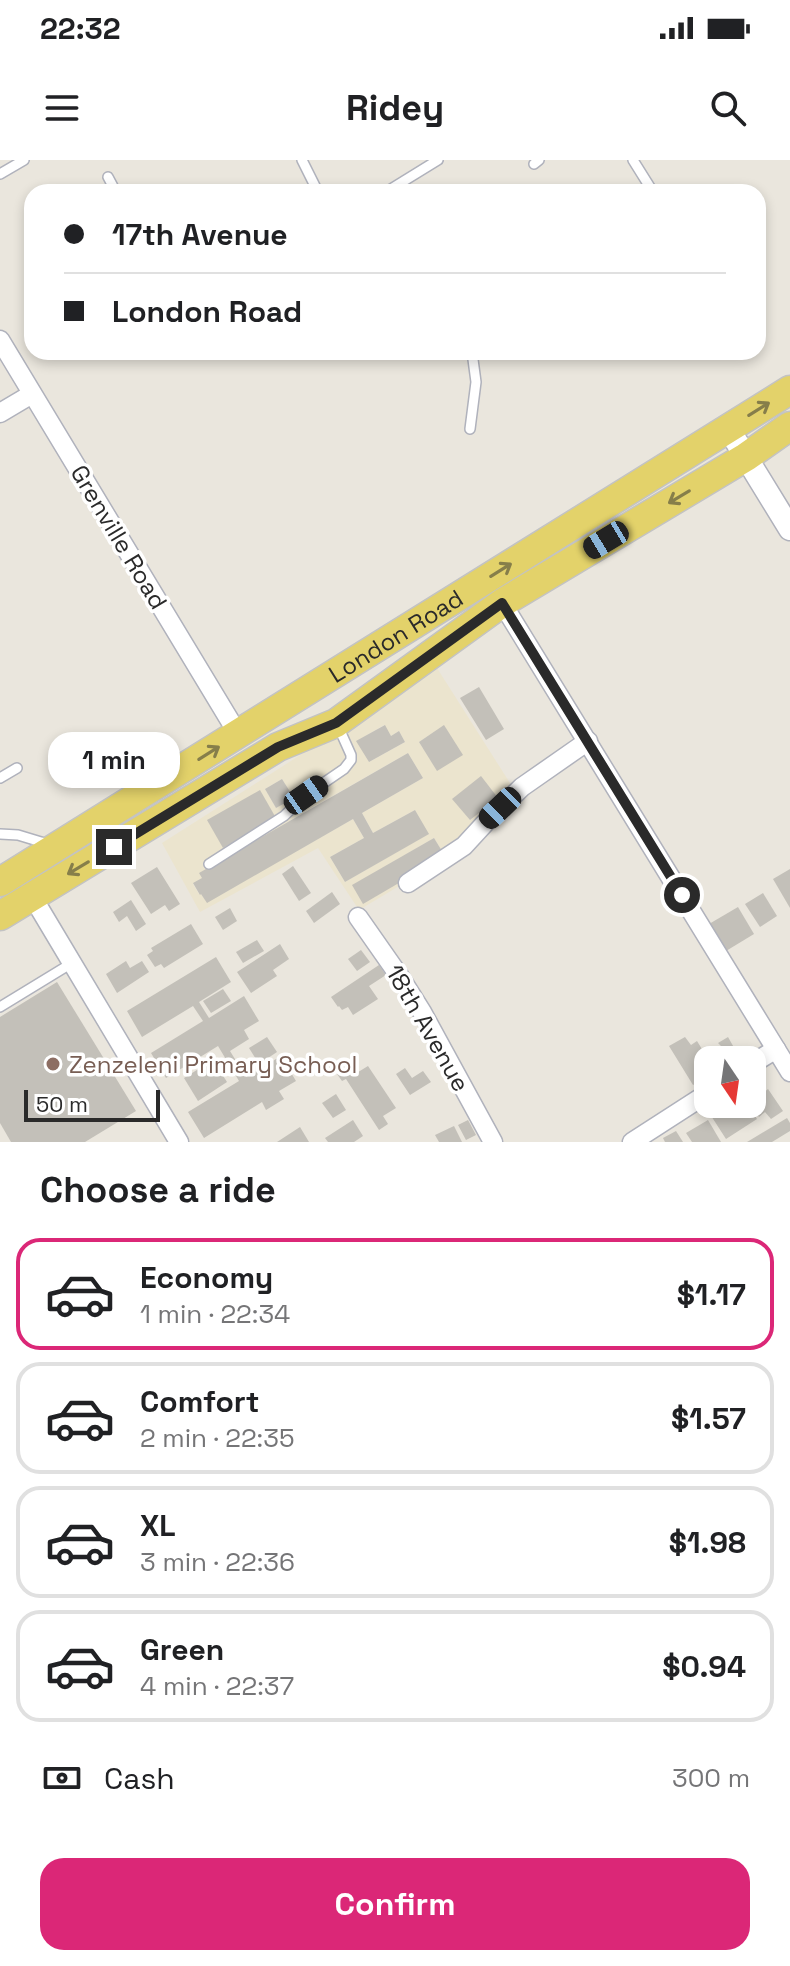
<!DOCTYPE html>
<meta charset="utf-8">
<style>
:root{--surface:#fff;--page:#f2f2f2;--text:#202124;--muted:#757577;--line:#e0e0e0;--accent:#db2777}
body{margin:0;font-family:"Space Grotesk",sans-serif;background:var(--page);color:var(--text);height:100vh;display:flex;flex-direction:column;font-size:30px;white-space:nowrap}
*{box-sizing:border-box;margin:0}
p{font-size:26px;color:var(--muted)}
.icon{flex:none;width:44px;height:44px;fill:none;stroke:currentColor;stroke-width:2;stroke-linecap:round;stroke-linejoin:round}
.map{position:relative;height:982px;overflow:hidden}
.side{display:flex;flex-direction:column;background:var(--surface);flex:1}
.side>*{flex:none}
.guide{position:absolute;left:24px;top:24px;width:742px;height:176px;border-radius:24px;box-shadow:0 4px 12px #0003;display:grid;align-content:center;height:176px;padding:0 40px;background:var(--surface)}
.needle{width:52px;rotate:167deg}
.fabs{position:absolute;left:694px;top:886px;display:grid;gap:16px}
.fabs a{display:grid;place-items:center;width:72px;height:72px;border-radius:16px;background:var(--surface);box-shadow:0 4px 12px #0003;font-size:40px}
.scale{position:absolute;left:24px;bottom:20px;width:136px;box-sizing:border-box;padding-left:8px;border:4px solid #2a2a2a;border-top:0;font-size:22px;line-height:28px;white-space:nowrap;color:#2a2a2a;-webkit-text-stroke:6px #fff;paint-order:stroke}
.end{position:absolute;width:36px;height:36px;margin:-18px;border:10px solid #2a2a2a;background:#fff;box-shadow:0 0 0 4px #fff}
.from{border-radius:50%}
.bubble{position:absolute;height:56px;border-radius:24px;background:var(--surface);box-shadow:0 4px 12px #0003;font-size:26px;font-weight:700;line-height:56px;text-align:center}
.car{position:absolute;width:24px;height:48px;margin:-24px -12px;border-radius:10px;box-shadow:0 0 6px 2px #0007;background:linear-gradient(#222 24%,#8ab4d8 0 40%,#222 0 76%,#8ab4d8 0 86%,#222 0)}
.guide b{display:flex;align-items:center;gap:28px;height:76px;font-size:30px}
.guide b+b{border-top:2px solid var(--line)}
.guide i{width:20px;height:20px;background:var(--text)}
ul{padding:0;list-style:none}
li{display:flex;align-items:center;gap:24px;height:112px;margin:0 16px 12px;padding:0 24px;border:4px solid var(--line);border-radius:24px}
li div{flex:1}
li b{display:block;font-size:30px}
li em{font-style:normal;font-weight:700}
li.active{border-color:var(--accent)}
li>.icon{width:72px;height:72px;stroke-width:1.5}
h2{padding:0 40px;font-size:36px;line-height:96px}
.pay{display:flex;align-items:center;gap:20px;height:88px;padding:0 40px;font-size:30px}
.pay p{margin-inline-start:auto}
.primary-button{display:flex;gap:16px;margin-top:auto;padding:16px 40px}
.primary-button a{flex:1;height:92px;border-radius:24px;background:var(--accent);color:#fff;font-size:32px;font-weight:700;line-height:92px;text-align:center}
.status{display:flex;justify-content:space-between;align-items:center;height:56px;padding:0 40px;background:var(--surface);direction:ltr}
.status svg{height:22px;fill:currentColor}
header{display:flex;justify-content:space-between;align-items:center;height:104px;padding:0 40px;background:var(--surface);font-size:36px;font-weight:700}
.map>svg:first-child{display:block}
.education{fill:#ebe4ce;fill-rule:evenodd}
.building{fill:#c3c0b9}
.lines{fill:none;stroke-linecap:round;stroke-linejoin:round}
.service-casing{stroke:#b0b2bc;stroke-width:12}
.minor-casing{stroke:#b0b2bc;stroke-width:21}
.tertiary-casing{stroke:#b0b2bc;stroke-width:25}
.primary-casing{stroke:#c3c3c3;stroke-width:31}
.service{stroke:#fff;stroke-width:9}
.minor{stroke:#fff;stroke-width:18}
.tertiary{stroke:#fff;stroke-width:22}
.primary{stroke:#e3d26a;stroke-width:28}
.oneway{stroke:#867e4a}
.route{stroke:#2a2a2a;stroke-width:10}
.education-dot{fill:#8d6e63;stroke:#fff;stroke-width:3}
.labels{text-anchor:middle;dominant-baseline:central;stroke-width:7;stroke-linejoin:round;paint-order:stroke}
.street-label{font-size:24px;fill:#2a2a2a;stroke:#fff}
.education-label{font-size:24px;fill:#785e54;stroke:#fff;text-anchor:start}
</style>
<div class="status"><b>22:32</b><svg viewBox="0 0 49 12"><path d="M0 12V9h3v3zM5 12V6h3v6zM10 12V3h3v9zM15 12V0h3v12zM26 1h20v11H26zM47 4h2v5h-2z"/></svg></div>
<header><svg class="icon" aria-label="menu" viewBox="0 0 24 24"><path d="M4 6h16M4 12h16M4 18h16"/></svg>Ridey<svg class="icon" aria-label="search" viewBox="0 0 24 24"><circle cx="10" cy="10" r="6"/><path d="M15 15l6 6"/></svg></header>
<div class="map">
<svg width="790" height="982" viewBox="0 0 790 982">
<rect width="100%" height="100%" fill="#eae6dd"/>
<path class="education" d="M437,508L515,631L446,698L359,750L318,688L200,752L162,683ZM384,565L391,576L399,571L405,582L369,602L357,581ZM444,566L437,610L419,582ZM408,593L423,618L362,653L373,673L415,650L428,674L345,722L330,697L364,678L353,659L207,742L201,734H199L193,724L294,658ZM282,619L293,638L276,648L265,629ZM498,638L470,660L453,639ZM434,678L445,696L363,743L353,725Z"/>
<g class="building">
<polygon points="479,527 504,569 486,580 460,538"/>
<polygon points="385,565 391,576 399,571 405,582 369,602 356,581"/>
<polygon points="444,565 463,595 437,611 419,582"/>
<polygon points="408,593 423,618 362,653 373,673 415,650 429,674 345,722 330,697 364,678 353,659 207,743 201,734 200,735 193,723 202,718 199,713"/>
<polygon points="481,616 498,638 470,660 452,639"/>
<polygon points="282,619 294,638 276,648 265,629"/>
<polygon points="260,630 276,658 223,688 207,660"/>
<polygon points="434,678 445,696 363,744 352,725"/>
<polygon points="293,706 311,733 299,741 282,714"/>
<polygon points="157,707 180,744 169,751 165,745 151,754 131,723"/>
<polygon points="790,709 790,748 773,719"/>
<polygon points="332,732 340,744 314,763 306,751"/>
<polygon points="763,733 777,756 760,767 745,744"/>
<polygon points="131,740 146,764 136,771 127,756 119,762 113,752"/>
<polygon points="738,747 754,774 726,791 709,764"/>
<polygon points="230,748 237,761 223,770 215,757"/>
<polygon points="191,764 203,784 164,808 161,804 155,807 147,795 153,791 151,788"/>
<polygon points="257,780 264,791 243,803 236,792"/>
<polygon points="280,784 289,799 273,810 277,816 251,833 237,812"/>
<polygon points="361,790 370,802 357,811 348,799"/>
<polygon points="216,797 231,822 199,842 209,858 244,836 259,861 244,870 249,879 230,891 246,917 281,896 296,921 279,931 284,939 266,950 262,942 204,978 188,952 239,921 218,886 166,918 151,893 203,861 193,846 142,877 127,851"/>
<polygon points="126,801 130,808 142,801 149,812 117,833 106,814"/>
<polygon points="379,805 386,815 369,826 378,839 353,855 348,847 342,850 339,846 338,847 331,837"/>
<polygon points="57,822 136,951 85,982 11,982 0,963 0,857"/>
<polygon points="223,829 231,841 211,853 203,841"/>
<polygon points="267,877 277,892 259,904 249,888"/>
<polygon points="685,877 691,885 697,881 708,899 708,916 693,925 669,886"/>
<polygon points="728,877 741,900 716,900 712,892 721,886 718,883"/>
<polygon points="213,900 227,922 198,941 184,918"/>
<polygon points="353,904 358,911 355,914 368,906 396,948 383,956 388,964 379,970 346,919 342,921 337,914"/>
<polygon points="405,908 412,918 423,911 431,922 410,935 396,914"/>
<polygon points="757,926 762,934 768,929 783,951 771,959 765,952 759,957 750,944 752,944 752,930"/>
<polygon points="336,934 346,950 333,958 322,943"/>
<polygon points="719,944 737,944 738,946 738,944 747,944 757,959 726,979 708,951"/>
<polygon points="787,958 790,963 790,971 772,982 747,982"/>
<polygon points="353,960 363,976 354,982 328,982 325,978"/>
<polygon points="468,960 476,975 466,980 458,965"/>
<polygon points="708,960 721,982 692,982 686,973"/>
<polygon points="454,966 462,982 439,982 435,975"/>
<polygon points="300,967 309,982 277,982"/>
<polygon points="676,971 683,982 665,982 663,978"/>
</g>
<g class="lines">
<defs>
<g id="service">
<polyline points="302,0 318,32"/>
<polyline points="633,0 653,32"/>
<polyline points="534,4 539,0"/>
<polyline points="0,14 24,0"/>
<polyline points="108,17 116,32"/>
<polyline points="386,32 438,0"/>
<polyline points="470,269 476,222 472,192"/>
<polyline points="0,618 17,608"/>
<polyline points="0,674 18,675 51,685"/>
<polyline points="209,704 284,656 306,635 344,609 351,600 351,595 338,566"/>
<polyline points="0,847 72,803"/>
</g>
<g id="minor">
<polyline points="0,180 238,574"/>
<polyline points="0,253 32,234"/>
<polyline points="502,443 790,912"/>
<polyline points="408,723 464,686 487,661 522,627 588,581"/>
<polyline points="32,736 179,982"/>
<polyline points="358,757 400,817 422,852 493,982"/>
<polyline points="752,904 776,889"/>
<polyline points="632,982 708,933"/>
</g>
<polyline id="tertiary" points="728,268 790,369"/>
<g id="primary">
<path id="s1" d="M0,722L790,230"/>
<polyline points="0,756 278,587 336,563 502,443 746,297 790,266"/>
</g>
</defs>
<use href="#service" class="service-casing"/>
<use href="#minor" class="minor-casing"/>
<use href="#tertiary" class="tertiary-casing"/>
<use href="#primary" class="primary-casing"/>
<use href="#service" class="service"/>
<use href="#minor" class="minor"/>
<use href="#tertiary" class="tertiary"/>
<use href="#primary" class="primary"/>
</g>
<defs><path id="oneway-shaft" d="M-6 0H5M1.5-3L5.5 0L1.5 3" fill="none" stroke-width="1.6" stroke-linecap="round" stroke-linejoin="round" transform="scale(2)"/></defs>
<g class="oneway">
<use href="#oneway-shaft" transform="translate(759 249) rotate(-32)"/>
<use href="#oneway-shaft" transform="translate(679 337) rotate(149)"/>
<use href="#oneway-shaft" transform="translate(501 410) rotate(-32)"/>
<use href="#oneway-shaft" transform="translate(209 593) rotate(-32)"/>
<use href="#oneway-shaft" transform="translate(78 708) rotate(149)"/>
</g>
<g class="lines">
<polyline class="route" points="114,687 278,587 336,563 502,443 682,735"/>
</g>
<circle class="education-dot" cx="53" cy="904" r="8"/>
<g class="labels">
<g class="street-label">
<text transform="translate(119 377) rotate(59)">Grenville Road</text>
<text stroke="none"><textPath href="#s1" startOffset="466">London Road</textPath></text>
<text transform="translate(428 868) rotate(60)">18th Avenue</text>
</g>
<g class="education-label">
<text x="69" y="904">Zenzeleni Primary School</text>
</g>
</g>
</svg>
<div class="fabs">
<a><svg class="needle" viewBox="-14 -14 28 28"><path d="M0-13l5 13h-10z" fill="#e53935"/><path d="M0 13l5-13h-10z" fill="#757577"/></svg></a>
</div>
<div class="scale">50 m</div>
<i class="end from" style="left:682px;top:735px"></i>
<i class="end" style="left:114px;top:687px"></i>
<div class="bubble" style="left:48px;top:572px;width:132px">1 min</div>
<i class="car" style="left:606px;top:380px;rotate:239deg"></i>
<i class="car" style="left:306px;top:635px;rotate:55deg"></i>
<i class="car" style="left:500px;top:648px;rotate:226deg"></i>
<div class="guide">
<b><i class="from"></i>17th Avenue</b>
<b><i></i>London Road</b>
</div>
</div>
<section class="side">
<h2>Choose a ride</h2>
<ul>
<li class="active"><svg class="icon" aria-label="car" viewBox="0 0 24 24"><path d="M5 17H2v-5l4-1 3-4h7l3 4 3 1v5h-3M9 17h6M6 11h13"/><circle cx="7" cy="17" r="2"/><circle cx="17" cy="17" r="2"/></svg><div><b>Economy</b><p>1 min · 22:34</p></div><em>$1.17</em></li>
<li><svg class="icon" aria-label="car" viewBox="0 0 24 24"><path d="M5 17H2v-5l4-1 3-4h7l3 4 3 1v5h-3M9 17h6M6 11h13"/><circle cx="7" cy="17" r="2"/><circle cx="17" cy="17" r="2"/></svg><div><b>Comfort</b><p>2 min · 22:35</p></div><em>$1.57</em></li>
<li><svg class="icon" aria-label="car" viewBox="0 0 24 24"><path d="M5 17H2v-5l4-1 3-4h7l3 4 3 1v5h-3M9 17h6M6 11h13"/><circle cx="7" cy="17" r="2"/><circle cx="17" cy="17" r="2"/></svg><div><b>XL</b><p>3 min · 22:36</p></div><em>$1.98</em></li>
<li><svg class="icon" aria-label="car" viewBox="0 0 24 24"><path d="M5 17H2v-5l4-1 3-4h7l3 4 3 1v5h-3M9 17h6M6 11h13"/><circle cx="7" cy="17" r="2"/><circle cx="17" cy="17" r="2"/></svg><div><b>Green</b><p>4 min · 22:37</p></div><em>$0.94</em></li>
</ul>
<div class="pay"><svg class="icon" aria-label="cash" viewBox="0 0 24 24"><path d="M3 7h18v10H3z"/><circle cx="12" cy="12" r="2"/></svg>Cash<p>300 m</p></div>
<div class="primary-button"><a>Confirm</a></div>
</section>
